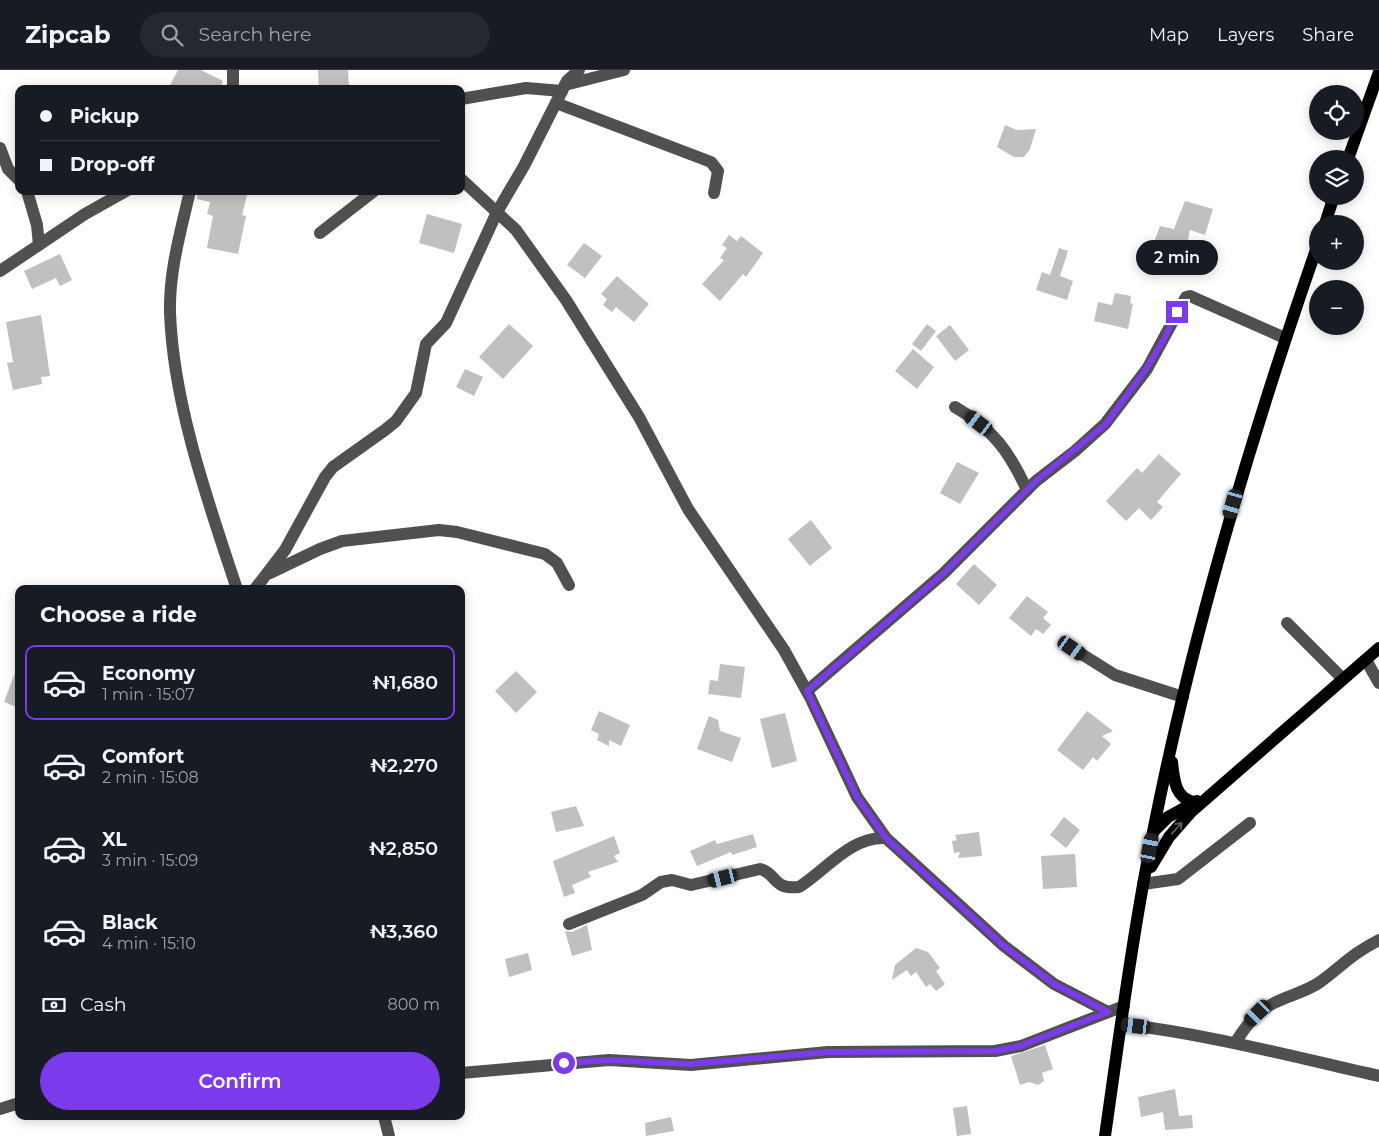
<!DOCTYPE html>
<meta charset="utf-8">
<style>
:root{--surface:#171b24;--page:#242831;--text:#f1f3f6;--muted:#9ea1a6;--line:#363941;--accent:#7c3aed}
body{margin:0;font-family:Montserrat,sans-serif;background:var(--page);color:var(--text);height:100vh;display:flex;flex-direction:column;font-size:19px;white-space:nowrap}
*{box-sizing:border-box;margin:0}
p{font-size:16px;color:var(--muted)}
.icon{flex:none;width:28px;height:28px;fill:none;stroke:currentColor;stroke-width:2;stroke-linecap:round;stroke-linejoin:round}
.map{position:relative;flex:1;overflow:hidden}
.sheet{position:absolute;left:15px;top:515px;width:450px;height:535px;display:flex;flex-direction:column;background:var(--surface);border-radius:10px;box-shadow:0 2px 12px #0003}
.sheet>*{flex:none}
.top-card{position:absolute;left:15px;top:15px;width:450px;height:110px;border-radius:10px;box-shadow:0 2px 12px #0003;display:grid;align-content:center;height:110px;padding:0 25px;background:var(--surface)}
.controls{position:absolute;left:1309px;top:15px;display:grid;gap:10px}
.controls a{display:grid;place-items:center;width:55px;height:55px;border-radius:50%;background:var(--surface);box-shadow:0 2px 12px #0003;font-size:25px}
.end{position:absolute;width:22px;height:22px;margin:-11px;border:6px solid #7c3aed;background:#fff;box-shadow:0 0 0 2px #fff}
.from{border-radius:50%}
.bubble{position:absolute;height:35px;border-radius:18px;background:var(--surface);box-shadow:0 2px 12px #0003;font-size:16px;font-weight:600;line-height:35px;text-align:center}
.car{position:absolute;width:15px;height:30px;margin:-15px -8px;border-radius:6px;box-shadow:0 0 4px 1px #0007;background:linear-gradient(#222 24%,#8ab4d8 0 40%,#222 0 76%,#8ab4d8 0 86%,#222 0)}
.top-card b{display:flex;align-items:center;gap:18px;height:48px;font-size:19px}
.top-card b+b{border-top:1px solid var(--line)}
.top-card i{width:12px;height:12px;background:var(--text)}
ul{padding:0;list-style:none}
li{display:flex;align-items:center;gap:15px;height:75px;margin:0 10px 8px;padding:0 15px;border:2px solid transparent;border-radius:10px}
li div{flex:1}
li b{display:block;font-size:19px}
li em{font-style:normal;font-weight:600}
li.active{border-color:var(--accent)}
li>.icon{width:45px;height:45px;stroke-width:1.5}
h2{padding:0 25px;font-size:22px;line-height:60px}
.pay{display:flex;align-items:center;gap:12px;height:55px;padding:0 25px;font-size:19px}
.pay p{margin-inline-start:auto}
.primary-button{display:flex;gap:10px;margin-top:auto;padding:10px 25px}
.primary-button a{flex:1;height:58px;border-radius:30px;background:var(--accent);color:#fff;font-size:20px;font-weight:600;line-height:58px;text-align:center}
header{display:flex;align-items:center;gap:30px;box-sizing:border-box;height:70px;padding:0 25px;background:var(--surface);border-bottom:1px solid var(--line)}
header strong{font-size:24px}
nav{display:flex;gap:28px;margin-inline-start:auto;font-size:18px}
.search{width:350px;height:45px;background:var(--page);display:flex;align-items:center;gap:12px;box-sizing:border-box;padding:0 18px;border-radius:28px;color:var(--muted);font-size:19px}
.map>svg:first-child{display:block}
.building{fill:#c0c0c0}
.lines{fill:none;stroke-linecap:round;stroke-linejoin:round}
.minor{stroke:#505050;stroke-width:12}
.major{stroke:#000;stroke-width:12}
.oneway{stroke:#595959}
.route{stroke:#7c3aed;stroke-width:6}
</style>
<header>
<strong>Zipcab</strong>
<div class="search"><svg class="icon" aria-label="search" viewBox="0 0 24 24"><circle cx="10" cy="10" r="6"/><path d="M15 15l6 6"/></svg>Search here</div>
<nav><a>Map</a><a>Layers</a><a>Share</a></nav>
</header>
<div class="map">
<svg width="1379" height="1066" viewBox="0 0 1379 1066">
<rect width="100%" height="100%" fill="#fff"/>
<g class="building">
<polygon points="178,0 201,0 223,11 220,19 168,19"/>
<polygon points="318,0 348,0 349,18 319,19"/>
<polygon points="1005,55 1017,60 1036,59 1030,79 1024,87 1014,87 997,77"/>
<polygon points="198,121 248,121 242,145 246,146 238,184 207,178 213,146 207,144 210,132 197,129"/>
<polygon points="1185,131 1213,139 1205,165 1190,160 1183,195 1171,194 1172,205 1151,202 1152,178 1160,156 1174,159"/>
<polygon points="427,144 462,154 454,183 419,173"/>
<polygon points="729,165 737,171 741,166 763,183 746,207 743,204 720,231 702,214 724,190 720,188 727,178 722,175"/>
<polygon points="584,173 602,186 585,208 567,195"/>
<polygon points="1059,178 1068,181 1060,206 1073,211 1067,230 1036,220 1042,202 1050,205"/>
<polygon points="60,184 72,210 60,216 56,208 32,219 24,201"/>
<polygon points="617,206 649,234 634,252 616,237 612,242 603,235 607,229 601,224"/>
<polygon points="1115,223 1131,226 1130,233 1133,234 1128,259 1094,251 1098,232 1112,235"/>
<polygon points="41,245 50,306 41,307 42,314 13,320 7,293 13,292 6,252"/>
<polygon points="509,254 533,276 503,309 479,287"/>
<polygon points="927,254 936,261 921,281 912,274"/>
<polygon points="950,255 969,280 955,291 936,266"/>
<polygon points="913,279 934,297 917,319 895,301"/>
<polygon points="465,299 483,307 474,326 456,317"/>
<polygon points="1159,384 1181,404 1157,432 1163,437 1151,450 1139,438 1126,451 1106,431 1137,398 1142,403"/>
<polygon points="957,392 979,403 960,434 940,423"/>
<polygon points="811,450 832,478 810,496 788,469"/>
<polygon points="974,494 997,515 979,535 956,514"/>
<polygon points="1027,526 1048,542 1043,548 1051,555 1043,564 1036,559 1031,566 1009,548"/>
<polygon points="720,594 745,597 741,628 708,624 710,610 718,611"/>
<polygon points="18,595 19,595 19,638 4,632"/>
<polygon points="516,601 537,622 516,643 495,621"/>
<polygon points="599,641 630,655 621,676 609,670 609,676 597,670 599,664 591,660"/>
<polygon points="1087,641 1113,661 1102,666 1111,674 1097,691 1093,687 1083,700 1057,680"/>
<polygon points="785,643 797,691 772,698 760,649"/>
<polygon points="709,646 718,650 720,661 741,668 732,692 697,679"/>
<polygon points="576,736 584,756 556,762 551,742"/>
<polygon points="1064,747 1080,760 1066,778 1050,765"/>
<polygon points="979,762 982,786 958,788 960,782 954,783 952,771 957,770 955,765"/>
<polygon points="753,764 757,777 732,785 731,782 697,796 690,781 715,770 717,774"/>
<polygon points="614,766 620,783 614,786 618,792 588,802 591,807 572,815 575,823 564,827 553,791"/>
<polygon points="1075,784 1077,817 1043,819 1041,786"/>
<polygon points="587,855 592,880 572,886 565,861 572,862"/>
<polygon points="916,878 928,882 940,898 936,901 945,914 936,921 930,914 926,917 916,902 911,906 907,900 892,910 895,895"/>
<polygon points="528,883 532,900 509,907 505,889"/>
<polygon points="1045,975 1053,999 1042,1003 1044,1011 1038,1015 1029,1012 1020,1015 1011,986"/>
<polygon points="1175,1019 1179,1046 1192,1045 1193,1058 1165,1060 1163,1042 1141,1047 1138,1027"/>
<polygon points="967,1036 971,1064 957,1066 953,1038"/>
<polygon points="671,1047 674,1061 646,1066 645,1053"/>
</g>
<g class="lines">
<g class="minor">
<polyline points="233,0 233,19"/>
<polyline points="565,15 624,0"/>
<polyline points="461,29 526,18 562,21"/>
<polyline points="556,33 711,92 718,101 714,123"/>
<polyline points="0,78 8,99 19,110"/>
<polyline points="461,109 516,160 566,230 639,347 688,439 784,580 810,627 857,727 886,768"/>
<polyline points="27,121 37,155 39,175"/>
<path d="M190,121C181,160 169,201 170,242C173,333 208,432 237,519"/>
<polyline points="320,163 374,121"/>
<polyline points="0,201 85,144 126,121"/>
<path d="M955,337C993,359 1009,381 1027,420"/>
<polyline points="270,503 320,479 342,471 439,460 457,462 545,484 557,493 569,515"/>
<polyline points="255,519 285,480 325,407 333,397 385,360 396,351 416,323 426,274 446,253 497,142 524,96 567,11 579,0"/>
<polyline points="1287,553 1343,609"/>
<polyline points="1072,578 1115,605 1183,627"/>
<polyline points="1366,590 1379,613"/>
<polyline points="807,621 944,503 1036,411 1075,381 1105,354 1147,299 1186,227 1190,226 1285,268"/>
<polyline points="1143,814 1178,809 1250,753"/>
<path d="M569,854L642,825L661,812L672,810L691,815L760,799C777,803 772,820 799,817C826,800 851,766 886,768L1004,876L1054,914L1108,942"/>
<path d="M1121,954C1208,964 1294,987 1379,1006"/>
<path d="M1235,973C1246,956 1256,942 1274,933C1289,925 1306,922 1320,912C1342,896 1353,883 1379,870"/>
<polyline points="461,1003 609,990 691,995 828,982 995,981 1021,976 1124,936"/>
<polyline points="0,1039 19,1033"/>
<polyline points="384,1046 389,1066"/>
</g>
<g class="major">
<polyline points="1348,89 1379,2"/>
<polyline points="1325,154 1334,126"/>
<path d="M1172,692C1174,710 1175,728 1194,732"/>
<polyline points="1155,760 1168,747 1197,731"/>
<polyline points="1151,797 1169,767 1191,742 1379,578"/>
<path d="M1105,1066C1117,982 1128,898 1143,815C1182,597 1245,383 1318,174"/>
</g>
</g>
<defs><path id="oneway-shaft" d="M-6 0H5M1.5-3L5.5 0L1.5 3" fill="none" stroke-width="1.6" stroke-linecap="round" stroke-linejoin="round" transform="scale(1.25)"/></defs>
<use class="oneway" href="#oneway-shaft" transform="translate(1177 758) rotate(-48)"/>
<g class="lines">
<polyline class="route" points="564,993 609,990 691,994 828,982 995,981 1020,976 1108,942 1054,914 1004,876 886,768 857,727 807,621 944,503 1036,411 1106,354 1146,299 1163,271 1177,242"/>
</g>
</svg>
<div class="controls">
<a><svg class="icon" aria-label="locate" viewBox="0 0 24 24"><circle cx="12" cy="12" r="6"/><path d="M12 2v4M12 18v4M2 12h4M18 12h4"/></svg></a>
<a><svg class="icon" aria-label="layers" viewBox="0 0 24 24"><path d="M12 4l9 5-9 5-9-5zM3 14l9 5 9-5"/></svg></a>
<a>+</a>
<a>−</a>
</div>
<i class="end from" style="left:564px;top:993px"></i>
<i class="end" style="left:1177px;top:242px"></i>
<div class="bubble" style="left:1136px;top:170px;width:82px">2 min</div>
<i class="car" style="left:979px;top:353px;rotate:307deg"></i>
<i class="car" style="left:1233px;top:434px;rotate:196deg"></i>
<i class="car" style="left:1072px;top:578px;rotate:125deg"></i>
<i class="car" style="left:1150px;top:778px;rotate:11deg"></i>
<i class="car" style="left:723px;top:808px;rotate:256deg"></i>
<i class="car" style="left:1258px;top:943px;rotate:225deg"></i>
<i class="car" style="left:1136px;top:956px;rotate:277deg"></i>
<div class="top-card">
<b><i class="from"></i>Pickup</b>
<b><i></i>Drop-off</b>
</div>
<section class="sheet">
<h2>Choose a ride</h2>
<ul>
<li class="active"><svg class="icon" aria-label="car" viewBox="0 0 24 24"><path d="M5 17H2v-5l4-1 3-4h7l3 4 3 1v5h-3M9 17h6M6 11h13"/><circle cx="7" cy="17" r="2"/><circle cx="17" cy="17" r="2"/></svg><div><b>Economy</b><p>1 min · 15:07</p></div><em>₦1,680</em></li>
<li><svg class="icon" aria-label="car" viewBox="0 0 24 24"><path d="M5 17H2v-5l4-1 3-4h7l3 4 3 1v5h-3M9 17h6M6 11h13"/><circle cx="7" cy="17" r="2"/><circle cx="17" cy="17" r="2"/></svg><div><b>Comfort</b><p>2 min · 15:08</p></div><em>₦2,270</em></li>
<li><svg class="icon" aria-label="car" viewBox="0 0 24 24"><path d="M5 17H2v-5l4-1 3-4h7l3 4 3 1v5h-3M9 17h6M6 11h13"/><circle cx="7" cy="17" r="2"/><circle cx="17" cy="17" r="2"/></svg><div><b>XL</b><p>3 min · 15:09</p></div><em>₦2,850</em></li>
<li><svg class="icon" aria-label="car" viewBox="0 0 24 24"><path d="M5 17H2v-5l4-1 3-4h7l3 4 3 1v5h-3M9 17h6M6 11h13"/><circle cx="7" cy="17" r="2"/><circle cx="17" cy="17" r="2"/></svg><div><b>Black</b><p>4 min · 15:10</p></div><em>₦3,360</em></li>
</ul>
<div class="pay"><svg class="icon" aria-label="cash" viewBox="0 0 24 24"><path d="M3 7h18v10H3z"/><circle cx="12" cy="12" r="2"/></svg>Cash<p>800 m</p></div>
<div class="primary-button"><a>Confirm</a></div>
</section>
</div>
